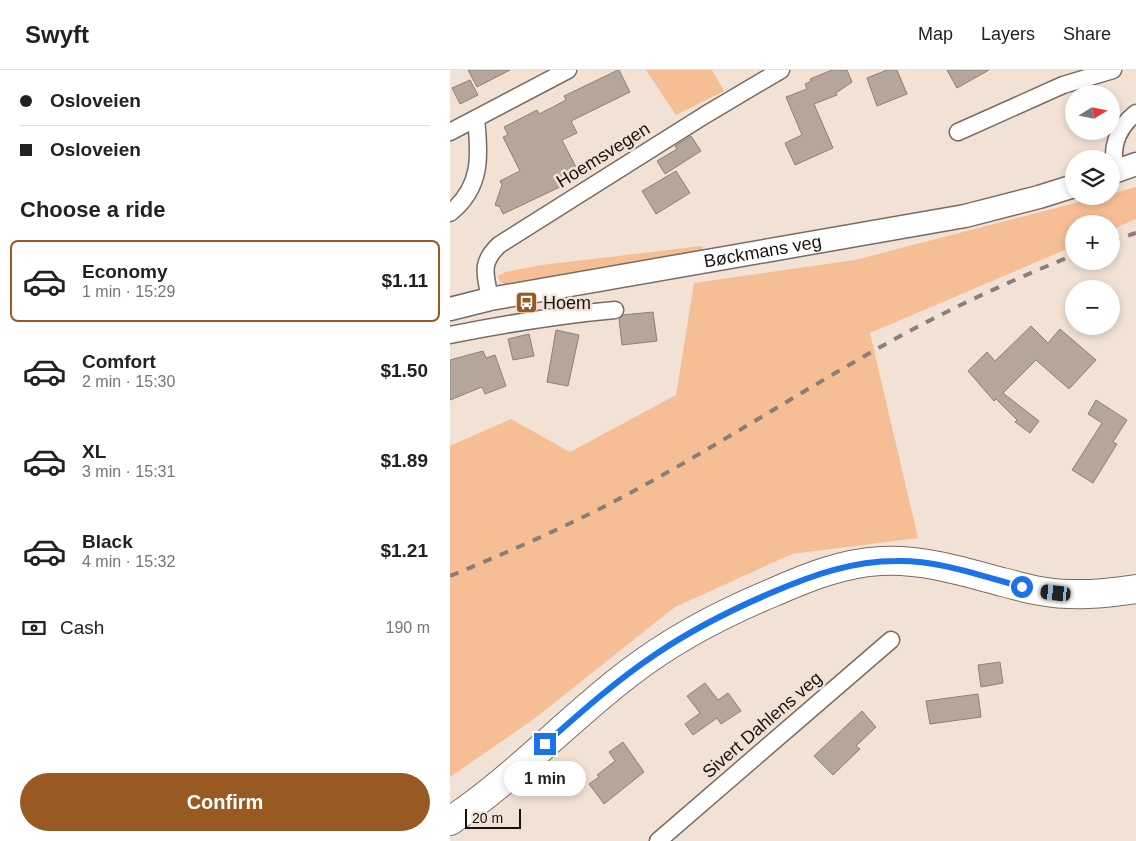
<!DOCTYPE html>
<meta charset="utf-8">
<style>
:root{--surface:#fff;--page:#f2f2f2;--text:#222;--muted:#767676;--line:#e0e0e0;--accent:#995922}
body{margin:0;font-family:Arial,sans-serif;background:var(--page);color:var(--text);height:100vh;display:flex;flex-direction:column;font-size:19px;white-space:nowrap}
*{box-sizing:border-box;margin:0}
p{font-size:16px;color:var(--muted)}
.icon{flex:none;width:28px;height:28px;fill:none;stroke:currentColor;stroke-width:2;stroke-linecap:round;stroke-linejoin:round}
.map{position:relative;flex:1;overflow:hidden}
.drawer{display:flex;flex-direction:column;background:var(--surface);width:450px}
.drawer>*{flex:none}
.banner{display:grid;align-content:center;height:110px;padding:0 20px;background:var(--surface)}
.needle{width:32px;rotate:80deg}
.controls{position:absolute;left:615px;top:15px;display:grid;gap:10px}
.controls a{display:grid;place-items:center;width:55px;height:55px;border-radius:50%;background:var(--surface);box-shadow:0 2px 8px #0003;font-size:25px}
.scale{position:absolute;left:15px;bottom:12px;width:56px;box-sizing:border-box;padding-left:5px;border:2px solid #18120e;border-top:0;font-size:14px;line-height:18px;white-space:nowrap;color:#18120e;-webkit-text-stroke:4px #f2e2d6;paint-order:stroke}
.end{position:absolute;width:22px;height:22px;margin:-11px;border:6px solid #1a73e8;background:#fff;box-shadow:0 0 0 2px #fff}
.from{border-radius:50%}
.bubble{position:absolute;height:35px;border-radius:18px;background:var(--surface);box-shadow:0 2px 8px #0003;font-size:16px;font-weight:700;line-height:35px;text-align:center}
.car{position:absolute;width:15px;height:30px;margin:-15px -8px;border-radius:6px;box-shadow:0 0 4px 1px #0007;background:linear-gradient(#222 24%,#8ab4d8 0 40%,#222 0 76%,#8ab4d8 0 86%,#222 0)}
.banner b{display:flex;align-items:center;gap:18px;height:48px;font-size:19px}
.banner b+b{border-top:1px solid var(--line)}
.banner i{width:12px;height:12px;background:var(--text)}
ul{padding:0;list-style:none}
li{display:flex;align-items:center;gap:15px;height:82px;margin:0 10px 8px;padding:0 10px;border:2px solid transparent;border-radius:8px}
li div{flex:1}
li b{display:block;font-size:19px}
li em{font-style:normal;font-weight:700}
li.selected{border-color:var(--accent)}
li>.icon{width:45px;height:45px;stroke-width:1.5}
h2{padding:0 20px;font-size:22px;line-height:60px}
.pay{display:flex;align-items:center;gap:12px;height:55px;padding:0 20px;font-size:19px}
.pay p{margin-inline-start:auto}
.primary-button{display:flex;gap:10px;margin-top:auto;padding:10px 20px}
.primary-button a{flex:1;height:58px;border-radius:30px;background:var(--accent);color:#fff;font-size:20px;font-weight:700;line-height:58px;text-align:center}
header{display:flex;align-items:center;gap:30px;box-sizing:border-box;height:70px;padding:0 25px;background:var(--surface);border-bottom:1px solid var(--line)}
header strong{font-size:24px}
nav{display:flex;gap:28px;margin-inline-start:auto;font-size:18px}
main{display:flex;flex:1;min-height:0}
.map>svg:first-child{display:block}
.green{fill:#f6be95}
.building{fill:#b5a69b;stroke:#8e8075}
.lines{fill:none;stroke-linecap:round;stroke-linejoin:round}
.minor-casing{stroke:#7a6b61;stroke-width:19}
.secondary-casing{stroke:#7a6b61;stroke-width:25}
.trunk-casing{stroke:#7a6b61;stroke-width:30}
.minor{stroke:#fff;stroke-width:16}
.secondary{stroke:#fff;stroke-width:22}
.trunk{stroke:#fff;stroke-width:28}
.rail{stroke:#8a7e76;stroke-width:4;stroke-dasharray:9 9;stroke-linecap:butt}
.route{stroke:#1a73e8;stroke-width:6}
.labels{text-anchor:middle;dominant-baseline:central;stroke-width:5;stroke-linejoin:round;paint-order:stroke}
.street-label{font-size:18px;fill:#18120e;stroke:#f2e2d6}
.poi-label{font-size:18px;fill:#18120e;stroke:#f2e2d6;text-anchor:start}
</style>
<header>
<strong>Swyft</strong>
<nav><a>Map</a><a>Layers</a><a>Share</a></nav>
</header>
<main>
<section class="drawer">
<div class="banner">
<b><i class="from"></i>Osloveien</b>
<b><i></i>Osloveien</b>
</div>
<h2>Choose a ride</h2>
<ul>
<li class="selected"><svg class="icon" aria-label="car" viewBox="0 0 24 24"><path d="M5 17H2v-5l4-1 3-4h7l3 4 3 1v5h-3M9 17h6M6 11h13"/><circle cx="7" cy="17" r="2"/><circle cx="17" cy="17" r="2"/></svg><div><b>Economy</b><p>1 min · 15:29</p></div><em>$1.11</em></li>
<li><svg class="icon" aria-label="car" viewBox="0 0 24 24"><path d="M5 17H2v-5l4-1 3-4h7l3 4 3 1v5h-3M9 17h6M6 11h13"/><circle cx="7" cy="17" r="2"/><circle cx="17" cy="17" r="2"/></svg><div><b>Comfort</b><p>2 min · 15:30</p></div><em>$1.50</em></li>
<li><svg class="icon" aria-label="car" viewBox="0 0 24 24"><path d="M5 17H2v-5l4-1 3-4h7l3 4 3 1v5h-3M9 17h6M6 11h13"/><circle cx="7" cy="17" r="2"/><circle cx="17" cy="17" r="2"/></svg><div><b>XL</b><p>3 min · 15:31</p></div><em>$1.89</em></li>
<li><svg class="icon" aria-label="car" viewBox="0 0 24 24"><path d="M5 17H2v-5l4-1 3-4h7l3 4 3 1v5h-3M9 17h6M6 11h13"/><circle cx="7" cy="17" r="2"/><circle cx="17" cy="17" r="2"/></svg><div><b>Black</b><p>4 min · 15:32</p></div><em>$1.21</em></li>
</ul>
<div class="pay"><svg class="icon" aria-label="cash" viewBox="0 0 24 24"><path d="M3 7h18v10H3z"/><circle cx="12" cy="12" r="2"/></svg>Cash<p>190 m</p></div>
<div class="primary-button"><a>Confirm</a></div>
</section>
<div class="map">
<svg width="686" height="771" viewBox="0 0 686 771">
<rect width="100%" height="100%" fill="#f2e2d6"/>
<g class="green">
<polygon points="196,0 262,0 274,21 226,45"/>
<polygon points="686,117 686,149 661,160 661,154 624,154 624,176 420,263 468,468 342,484 225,537 84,649 0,707 0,376 61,349 120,382 226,325 244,213 405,190 652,126 661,126 661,124"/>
<polygon points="252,176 253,181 58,215 50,212 48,206 55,202 92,195"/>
</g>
<g class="building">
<polygon points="18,0 60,0 27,17"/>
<polygon points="168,0 169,0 180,22 121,51 127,63 112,70 129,103 110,112 112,116 53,144 50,137 45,135 52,115 50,111 70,101 53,67 58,65 54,57 87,40 89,44 103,37 116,30 114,26"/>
<polygon points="382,0 397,0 402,12 386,23 387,25 364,34 383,78 345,95 335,73 352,65 336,27 357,19 355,14 361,11 360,9"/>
<polygon points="437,0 447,0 457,24 427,36 417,8"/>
<polygon points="497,0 539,0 507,18"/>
<polygon points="20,10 28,25 10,34 2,18"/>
<polygon points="241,66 251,81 215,104 207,91 227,79 225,76"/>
<polygon points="226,101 240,123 206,144 192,121"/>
<polygon points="203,242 207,271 172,275 169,249 173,245"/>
<polygon points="581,256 598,273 610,259 646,290 619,319 586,290 553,323 589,351 580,363 565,352 567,350 546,329 544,331 518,301 537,282 545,291"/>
<polygon points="106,260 129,265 118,316 97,312"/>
<polygon points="79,264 84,286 63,290 58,269"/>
<polygon points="33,281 36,288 45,285 56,316 35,324 32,317 0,330 0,290"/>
<polygon points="646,330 677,350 663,372 667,374 643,413 622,400 652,353 638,344"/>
<polygon points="550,592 553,613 531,617 528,595"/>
<polygon points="255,613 268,630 278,623 291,641 271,654 267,648 243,665 235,654 250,643 237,626"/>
<polygon points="528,624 531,647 480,654 476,631"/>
<polygon points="412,641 426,657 406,676 410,679 383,705 364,686"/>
<polygon points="173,672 194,702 154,734 139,714 149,707 147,705 165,691 159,682"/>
</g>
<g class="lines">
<defs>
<g id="minor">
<polyline points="0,62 118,0"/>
<polyline points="508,62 613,15 663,0"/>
<path d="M666,101C660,78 667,58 686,43"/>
<path d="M0,143C32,117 30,86 26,49"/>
<path d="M40,229C36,205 29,194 49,175L255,45L331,0"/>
<path d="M0,265C55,254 109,245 165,240"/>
<polyline points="208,771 441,570"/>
</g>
<g id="secondary">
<polyline points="661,103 686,94"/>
<path id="s1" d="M0,239L40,229L515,146L589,127L624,116"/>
</g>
<path id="trunk" d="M0,751C65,708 117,650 179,603C223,569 273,543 324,522C358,507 393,493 431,491C473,489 512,501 552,512C565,515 577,519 590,521C622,527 654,524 686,519"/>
</defs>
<use href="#minor" class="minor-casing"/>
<use href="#secondary" class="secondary-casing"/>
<use href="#trunk" class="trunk-casing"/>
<use href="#minor" class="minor"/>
<use href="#secondary" class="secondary"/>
<use href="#trunk" class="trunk"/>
<g class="rail">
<polyline points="661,171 686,163"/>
<path d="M0,506C56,483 111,459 165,431C260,381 349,322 443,270C501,238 562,210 624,185"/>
</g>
</g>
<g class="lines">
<path class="route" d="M95,674C131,642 167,610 206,584C243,559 283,539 323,522C363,505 402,491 446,491C489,490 531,506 572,517"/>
</g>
<defs>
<symbol id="bus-square" viewBox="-11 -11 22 22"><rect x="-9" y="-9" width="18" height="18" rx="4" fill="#995922" stroke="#f2e2d6"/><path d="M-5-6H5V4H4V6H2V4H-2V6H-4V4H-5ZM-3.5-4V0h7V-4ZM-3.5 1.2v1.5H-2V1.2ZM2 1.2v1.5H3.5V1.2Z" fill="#fff"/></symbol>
</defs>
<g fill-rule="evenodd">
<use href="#bus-square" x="64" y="220" width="25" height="25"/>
</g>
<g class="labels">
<g class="street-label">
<text transform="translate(153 85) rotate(-32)">Hoemsvegen</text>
<text stroke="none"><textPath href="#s1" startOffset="318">Bøckmans veg</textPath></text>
<text transform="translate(312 655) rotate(-41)">Sivert Dahlens veg</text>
</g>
<g class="poi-label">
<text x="93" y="233">Hoem</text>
</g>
</g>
</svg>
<div class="controls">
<a><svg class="needle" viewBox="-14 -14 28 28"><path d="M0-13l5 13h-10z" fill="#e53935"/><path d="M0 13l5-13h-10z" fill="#767676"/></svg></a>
<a><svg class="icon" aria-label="layers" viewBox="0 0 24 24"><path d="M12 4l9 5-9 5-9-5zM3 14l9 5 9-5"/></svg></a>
<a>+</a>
<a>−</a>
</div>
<div class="scale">20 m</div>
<i class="end from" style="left:572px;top:517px"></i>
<i class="end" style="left:95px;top:674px"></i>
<div class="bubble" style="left:54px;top:691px;width:82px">1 min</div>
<i class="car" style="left:606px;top:523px;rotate:276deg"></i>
</div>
</main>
